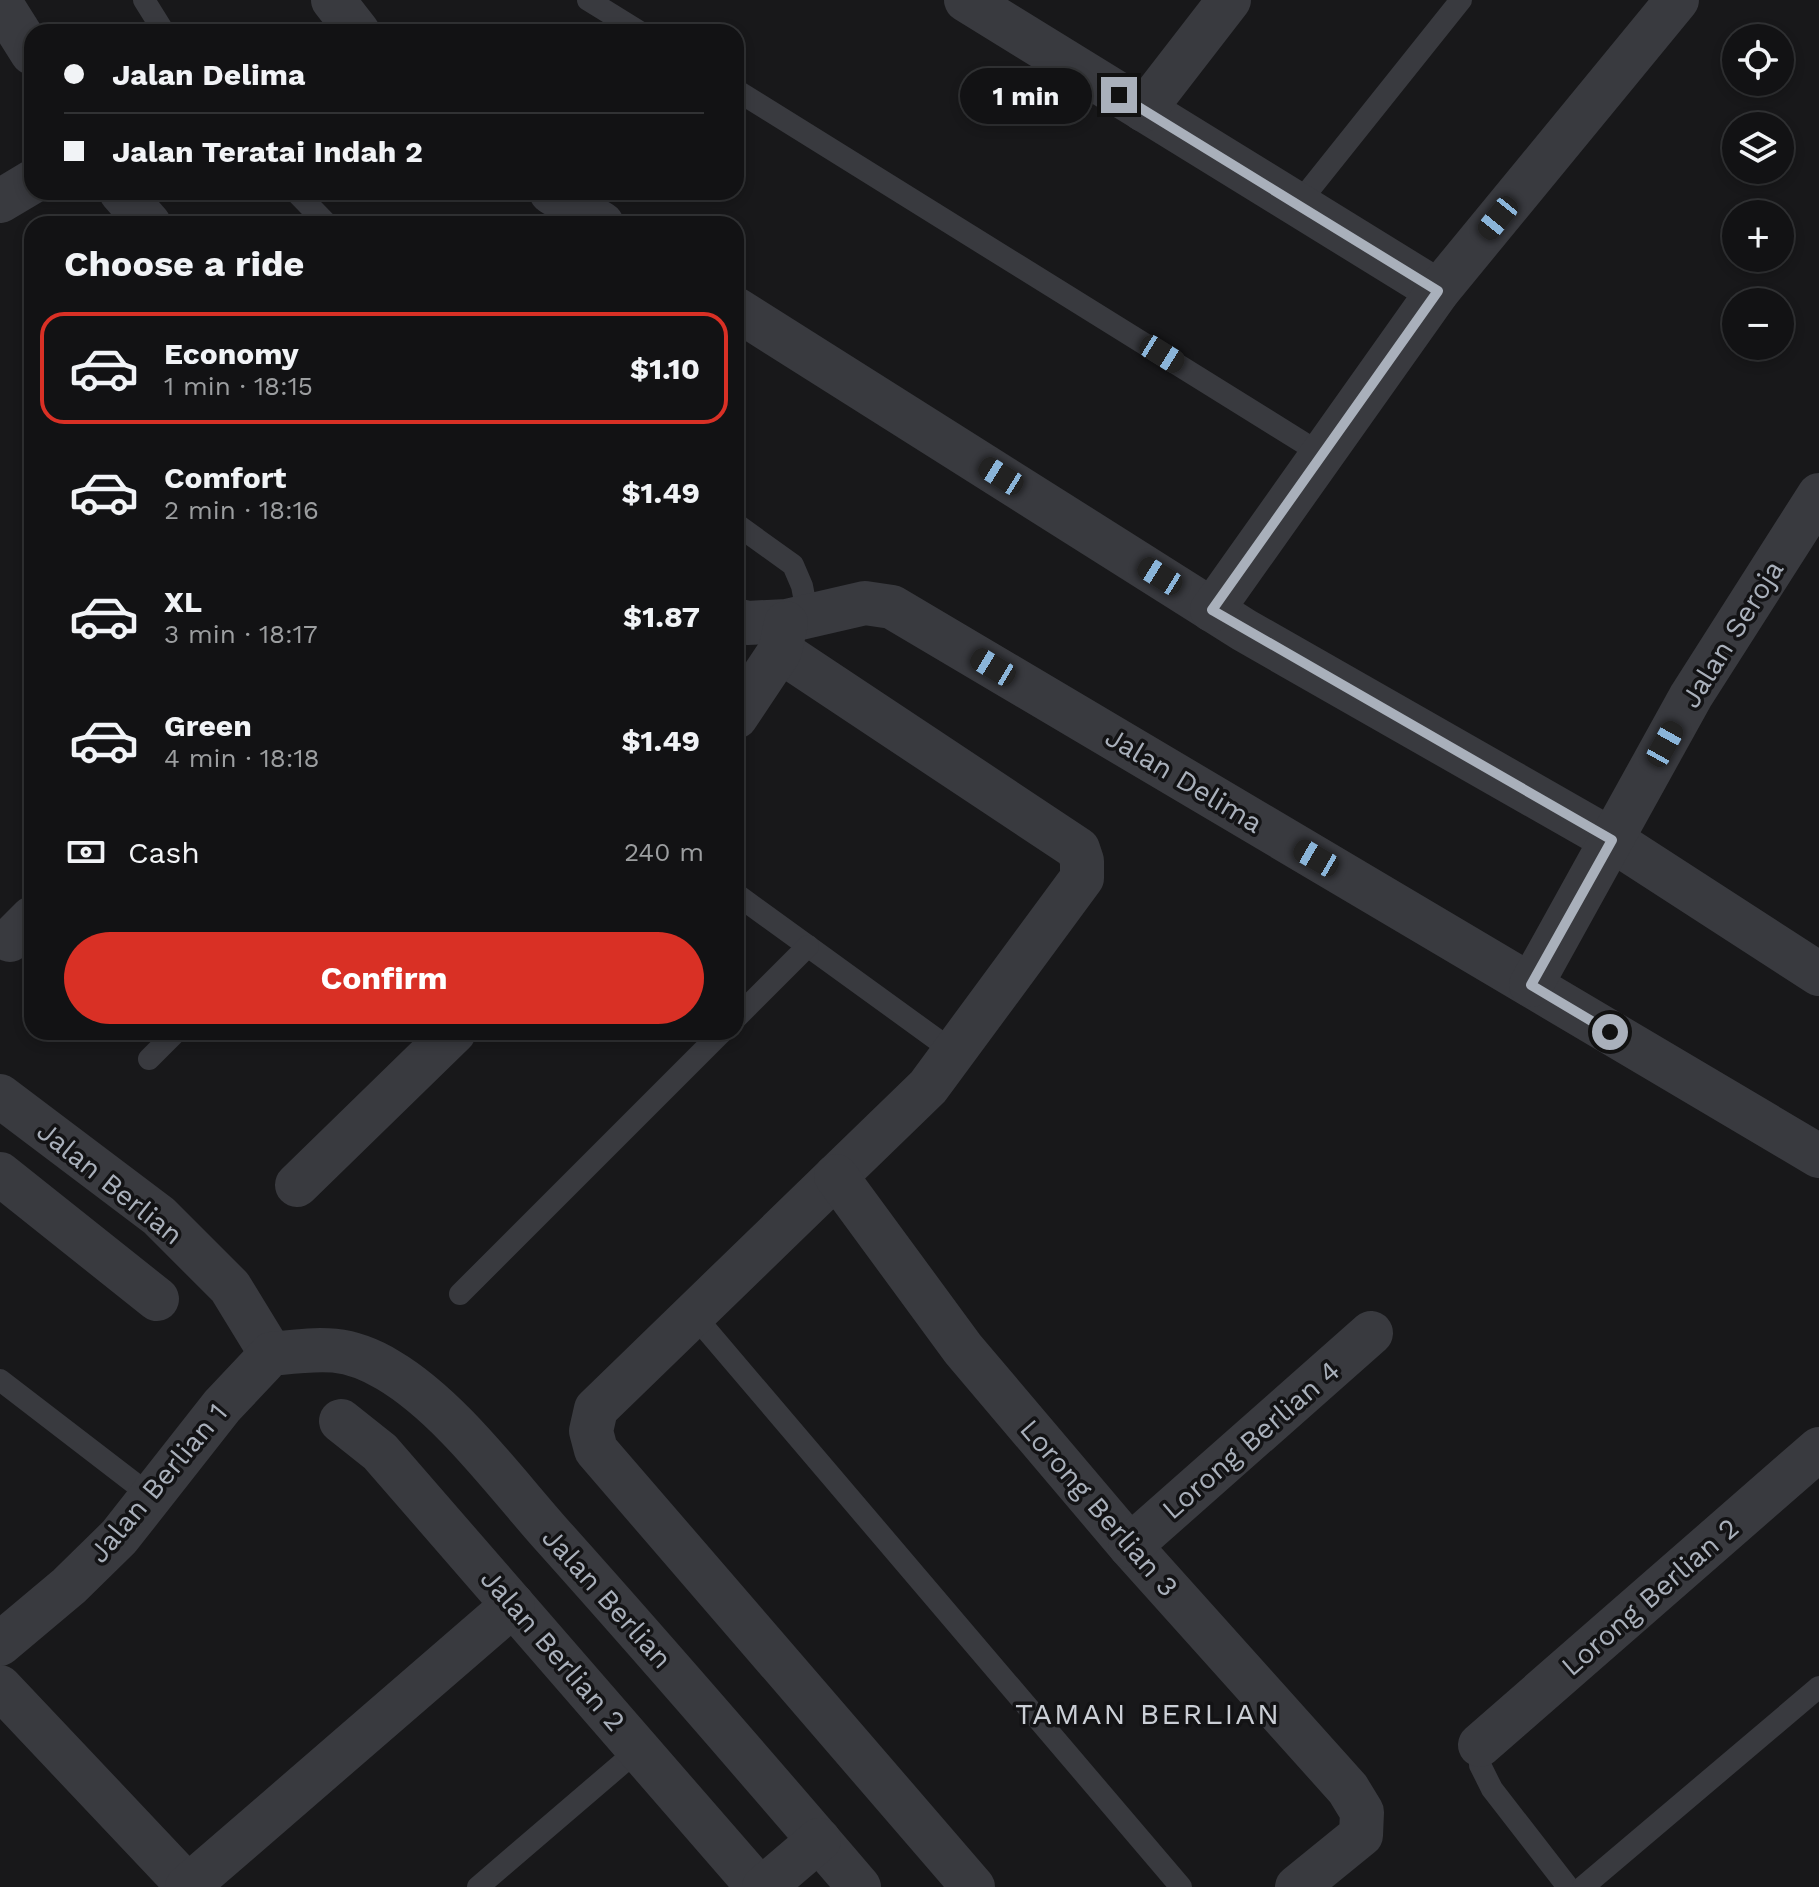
<!DOCTYPE html>
<meta charset="utf-8">
<style>
:root{--surface:#121214;--page:#1f2022;--text:#f1f3f6;--muted:#9c9ea0;--line:#313234;--accent:#d93025}
body{margin:0;font-family:"Work Sans",sans-serif;background:var(--page);color:var(--text);height:100vh;display:flex;flex-direction:column;font-size:30px;white-space:nowrap}
*{box-sizing:border-box;margin:0}
p{font-size:26px;color:var(--muted)}
.icon{flex:none;width:44px;height:44px;fill:none;stroke:currentColor;stroke-width:2;stroke-linecap:round;stroke-linejoin:round}
.map{position:relative;flex:1;overflow:hidden}
.side{position:absolute;left:24px;top:216px;width:720px;height:824px;display:flex;flex-direction:column;background:var(--surface);border-radius:24px;box-shadow:0 4px 12px #0003,0 0 0 2px var(--line)}
.side>*{flex:none}
.guide{position:absolute;left:24px;top:24px;width:720px;height:176px;border-radius:24px;box-shadow:0 4px 12px #0003,0 0 0 2px var(--line);display:grid;align-content:center;height:176px;padding:0 40px;background:var(--surface)}
.fabs{position:absolute;left:1722px;top:24px;display:grid;gap:16px}
.fabs a{display:grid;place-items:center;width:72px;height:72px;border-radius:50%;background:var(--surface);box-shadow:0 4px 12px #0003,0 0 0 2px var(--line);font-size:40px}
.end{position:absolute;width:36px;height:36px;margin:-18px;border:10px solid #a9b0bb;background:#111;box-shadow:0 0 0 4px #111}
.from{border-radius:50%}
.bubble{position:absolute;height:56px;border-radius:28px;background:var(--surface);box-shadow:0 4px 12px #0003,0 0 0 2px var(--line);font-size:26px;font-weight:700;line-height:56px;text-align:center}
.car{position:absolute;width:24px;height:48px;margin:-24px -12px;border-radius:10px;box-shadow:0 0 6px 2px #0007;background:linear-gradient(#222 24%,#8ab4d8 0 40%,#222 0 76%,#8ab4d8 0 86%,#222 0)}
.guide b{display:flex;align-items:center;gap:28px;height:76px;font-size:30px}
.guide b+b{border-top:2px solid var(--line)}
.guide i{width:20px;height:20px;background:var(--text)}
ul{padding:0;list-style:none}
li{display:flex;align-items:center;gap:24px;height:112px;margin:0 16px 12px;padding:0 24px;border:4px solid transparent;border-radius:24px}
li div{flex:1}
li b{display:block;font-size:30px}
li em{font-style:normal;font-weight:700}
li.current{border-color:var(--accent)}
li>.icon{width:72px;height:72px;stroke-width:1.5}
h2{padding:0 40px;font-size:36px;line-height:96px}
.pay{display:flex;align-items:center;gap:20px;height:88px;padding:0 40px;font-size:30px}
.pay p{margin-inline-start:auto}
.action{display:flex;gap:16px;margin-top:auto;padding:16px 40px}
.action a{flex:1;height:92px;border-radius:48px;background:var(--accent);color:#fff;font-size:32px;font-weight:700;line-height:92px;text-align:center}
.map>svg:first-child{display:block}
.lines{fill:none;stroke-linecap:round;stroke-linejoin:round}
.lane{stroke:#393a3f;stroke-width:22}
.street{stroke:#393a3f;stroke-width:44}
.route{stroke:#a9b0bb;stroke-width:10}
.labels{text-anchor:middle;dominant-baseline:central;stroke-width:7;stroke-linejoin:round;paint-order:stroke}
.street-label{font-size:28px;fill:#a9b0bb;stroke:#131315}
.neighbourhood-label{font-size:30px;letter-spacing:2px;fill:#cbcfd6;stroke:#131315}
</style>
<div class="map">
<svg width="1819" height="1887" viewBox="0 0 1819 1887">
<rect width="100%" height="100%" fill="#18181a"/>
<g class="lines">
<g class="lane">
<polyline points="144,0 164,32"/>
<polyline points="588,0 640,32"/>
<polyline points="736,90 1323,455"/>
<polyline points="296,192 327,224"/>
<polyline points="1298,204 1461,0"/>
<polyline points="736,524 793,565 802,586 808,617"/>
<polyline points="736,894 954,1052"/>
<polyline points="736,1018 808,946"/>
<polyline points="149,1059 176,1032"/>
<polyline points="460,1294 722,1032"/>
<polyline points="693,1314 1181,1887"/>
<polyline points="0,1380 151,1496"/>
<polyline points="1480,1745 1480,1765 1492,1789 1568,1887"/>
<polyline points="478,1887 639,1749"/>
<polyline points="1583,1887 1819,1687"/>
</g>
<g class="street">
<polyline points="333,0 358,32"/>
<polyline points="966,0 1438,291"/>
<polyline points="0,2 32,53"/>
<polyline points="1144,110 1229,0"/>
<polyline points="121,192 149,224"/>
<polyline points="551,192 602,224"/>
<polyline points="0,201 32,182"/>
<polyline points="736,309 1244,630 1612,840 1819,974"/>
<polyline points="1212,610 1438,291 1677,0"/>
<polyline points="736,620 747,623 787,621 865,603 892,607 1819,1156"/>
<polyline points="780,651 1078,849 1082,861 1082,878 928,1087 596,1409 591,1431 596,1450 973,1887"/>
<polyline points="736,717 780,651 786,623"/>
<polyline points="10,940 32,918"/>
<polyline points="1531,985 1691,696 1819,495"/>
<polyline points="0,1096 159,1216 230,1287 271,1354"/>
<polyline points="0,1174 157,1299"/>
<polyline points="836,1176 963,1349 1130,1546 1348,1789 1362,1812 1361,1835 1297,1887"/>
<polyline points="297,1185 454,1032"/>
<polyline points="341,1421 380,1452 758,1887"/>
<polyline points="1130,1546 1371,1333"/>
<path d="M0,1644L69,1586L119,1537L222,1406L271,1354C318,1349 345,1344 388,1370C449,1406 504,1481 551,1534C655,1650 757,1768 859,1887"/>
<polyline points="0,1687 188,1886"/>
<polyline points="1480,1745 1819,1449"/>
<polyline points="187,1887 513,1605"/>
<polyline points="764,1887 819,1840"/>
</g>
</g>
<g class="lines">
<polyline class="route" points="1119,95 1438,291 1212,610 1612,840 1531,985 1610,1032"/>
</g>
<g class="labels">
<g class="street-label">
<text transform="translate(1732 634) rotate(-58)">Jalan Seroja</text>
<text transform="translate(1184 780) rotate(31)">Jalan Delima</text>
<text transform="translate(110 1183) rotate(39)">Jalan Berlian</text>
<text transform="translate(1251 1440) rotate(-41)">Lorong Berlian 4</text>
<text transform="translate(158 1483) rotate(-50)">Jalan Berlian 1</text>
<text transform="translate(1099 1508) rotate(49)">Lorong Berlian 3</text>
<text transform="translate(1650 1597) rotate(-41)">Lorong Berlian 2</text>
<text transform="translate(607 1598) rotate(48)">Jalan Berlian</text>
<text transform="translate(553 1650) rotate(49)">Jalan Berlian 2</text>
</g>
<g class="neighbourhood-label">
<text x="1148" y="1713">TAMAN BERLIAN</text>
</g>
</g>
</svg>
<div class="fabs">
<a><svg class="icon" aria-label="locate" viewBox="0 0 24 24"><circle cx="12" cy="12" r="6"/><path d="M12 2v4M12 18v4M2 12h4M18 12h4"/></svg></a>
<a><svg class="icon" aria-label="layers" viewBox="0 0 24 24"><path d="M12 4l9 5-9 5-9-5zM3 14l9 5 9-5"/></svg></a>
<a>+</a>
<a>−</a>
</div>
<i class="end from" style="left:1610px;top:1032px"></i>
<i class="end" style="left:1119px;top:95px"></i>
<div class="bubble" style="left:960px;top:68px;width:132px">1 min</div>
<i class="car" style="left:1498px;top:218px;rotate:219deg"></i>
<i class="car" style="left:1162px;top:354px;rotate:122deg"></i>
<i class="car" style="left:1001px;top:476px;rotate:302deg"></i>
<i class="car" style="left:1160px;top:576px;rotate:302deg"></i>
<i class="car" style="left:993px;top:667px;rotate:301deg"></i>
<i class="car" style="left:1665px;top:744px;rotate:29deg"></i>
<i class="car" style="left:1316px;top:858px;rotate:300deg"></i>
<div class="guide">
<b><i class="from"></i>Jalan Delima</b>
<b><i></i>Jalan Teratai Indah 2</b>
</div>
<section class="side">
<h2>Choose a ride</h2>
<ul>
<li class="current"><svg class="icon" aria-label="car" viewBox="0 0 24 24"><path d="M5 17H2v-5l4-1 3-4h7l3 4 3 1v5h-3M9 17h6M6 11h13"/><circle cx="7" cy="17" r="2"/><circle cx="17" cy="17" r="2"/></svg><div><b>Economy</b><p>1 min · 18:15</p></div><em>$1.10</em></li>
<li><svg class="icon" aria-label="car" viewBox="0 0 24 24"><path d="M5 17H2v-5l4-1 3-4h7l3 4 3 1v5h-3M9 17h6M6 11h13"/><circle cx="7" cy="17" r="2"/><circle cx="17" cy="17" r="2"/></svg><div><b>Comfort</b><p>2 min · 18:16</p></div><em>$1.49</em></li>
<li><svg class="icon" aria-label="car" viewBox="0 0 24 24"><path d="M5 17H2v-5l4-1 3-4h7l3 4 3 1v5h-3M9 17h6M6 11h13"/><circle cx="7" cy="17" r="2"/><circle cx="17" cy="17" r="2"/></svg><div><b>XL</b><p>3 min · 18:17</p></div><em>$1.87</em></li>
<li><svg class="icon" aria-label="car" viewBox="0 0 24 24"><path d="M5 17H2v-5l4-1 3-4h7l3 4 3 1v5h-3M9 17h6M6 11h13"/><circle cx="7" cy="17" r="2"/><circle cx="17" cy="17" r="2"/></svg><div><b>Green</b><p>4 min · 18:18</p></div><em>$1.49</em></li>
</ul>
<div class="pay"><svg class="icon" aria-label="cash" viewBox="0 0 24 24"><path d="M3 7h18v10H3z"/><circle cx="12" cy="12" r="2"/></svg>Cash<p>240 m</p></div>
<div class="action"><a>Confirm</a></div>
</section>
</div>
